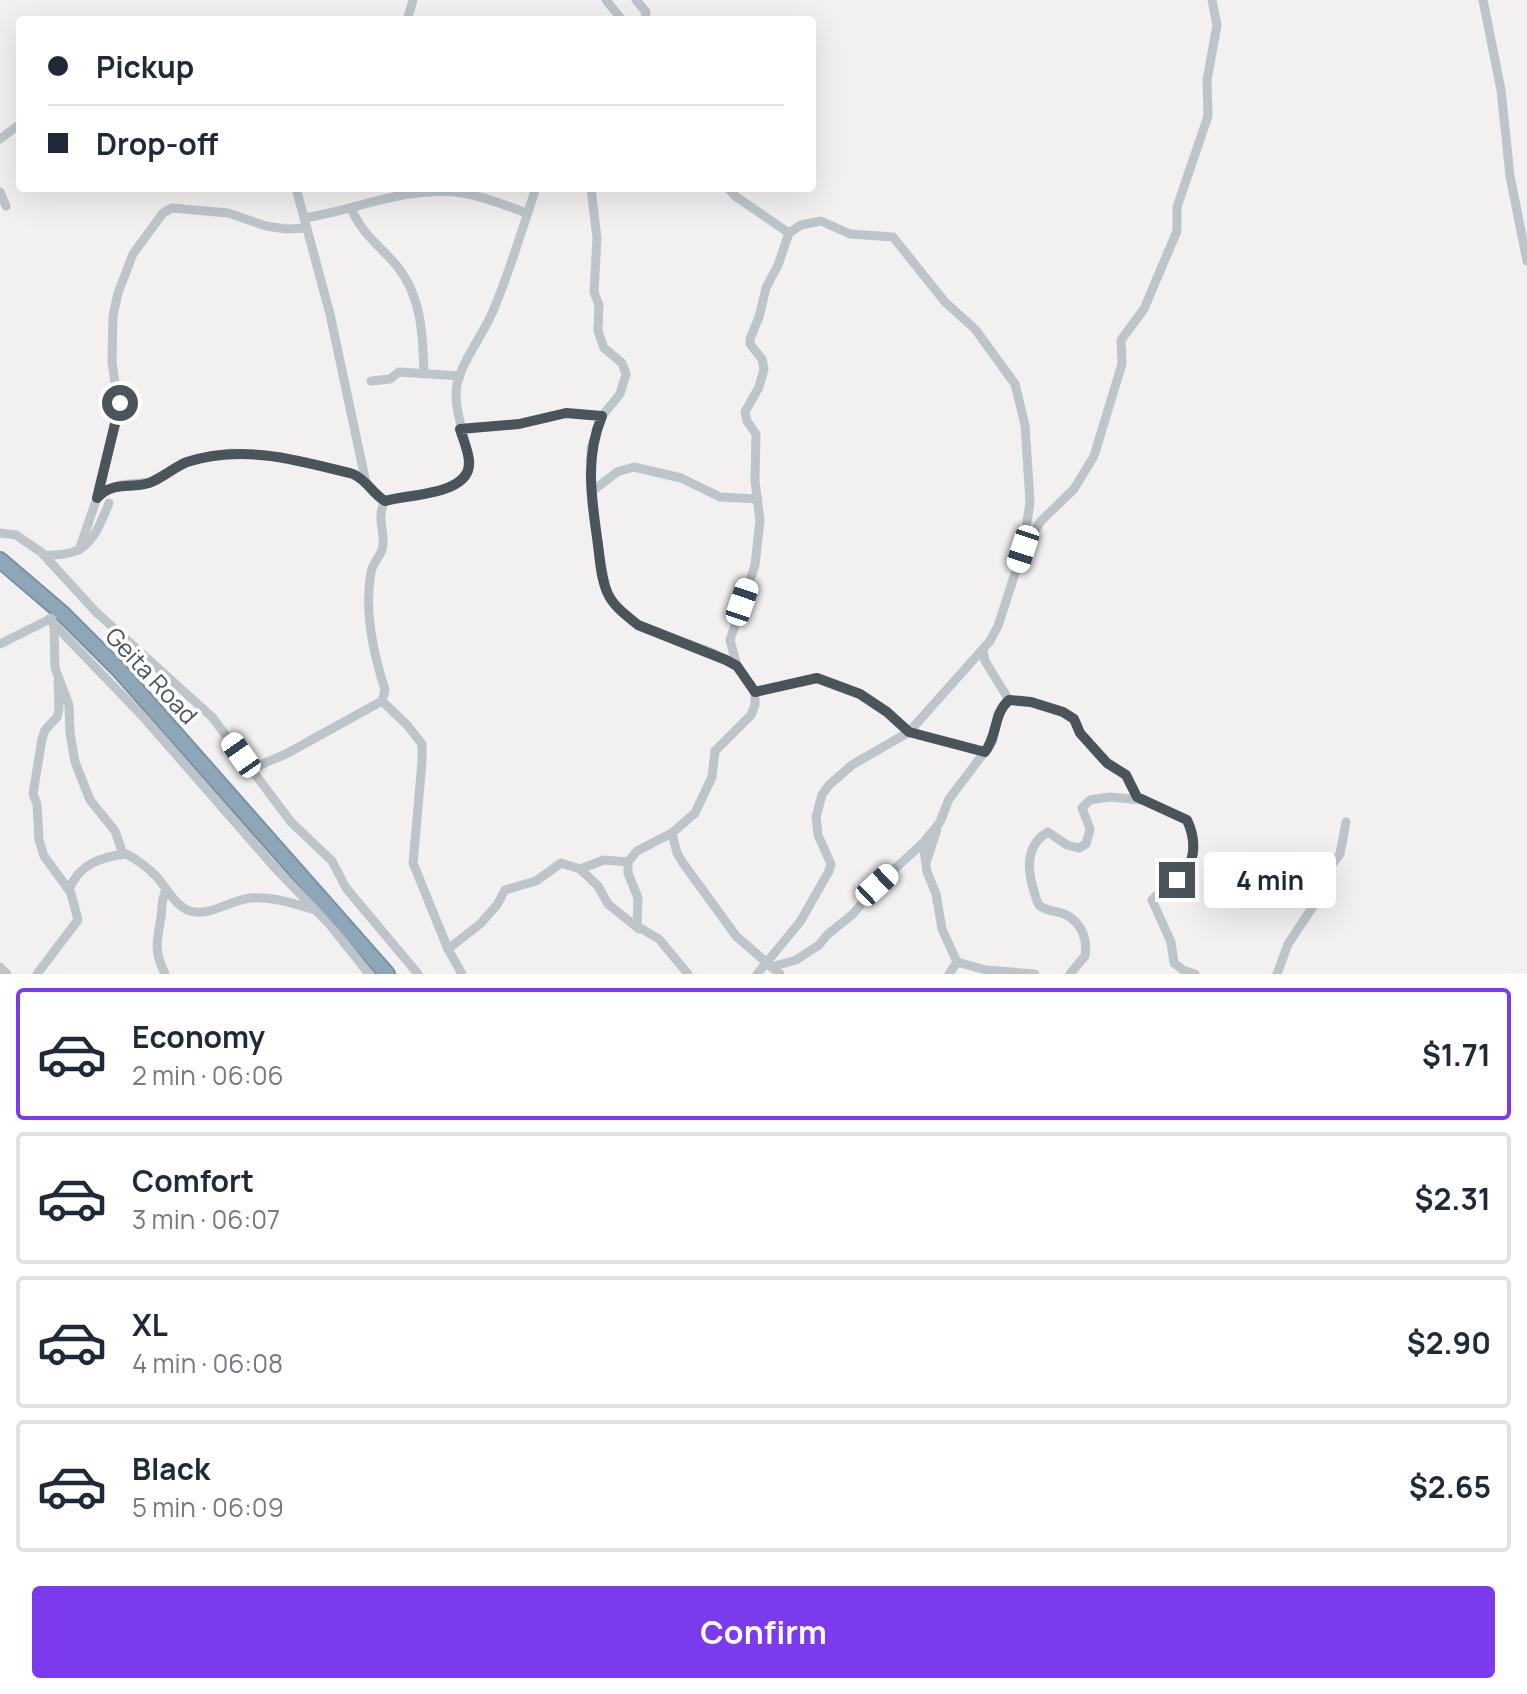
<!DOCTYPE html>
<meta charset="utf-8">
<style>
:root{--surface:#fff;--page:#f6f6f7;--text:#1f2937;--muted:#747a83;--line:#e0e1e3;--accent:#7c3aed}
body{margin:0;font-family:Manrope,sans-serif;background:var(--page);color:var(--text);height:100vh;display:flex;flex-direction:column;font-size:30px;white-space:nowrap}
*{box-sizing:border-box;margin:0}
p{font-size:26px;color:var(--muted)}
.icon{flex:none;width:44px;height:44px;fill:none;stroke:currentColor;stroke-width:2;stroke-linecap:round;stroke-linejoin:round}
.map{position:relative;height:974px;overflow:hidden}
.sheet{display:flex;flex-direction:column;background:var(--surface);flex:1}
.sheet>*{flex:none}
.hud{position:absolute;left:16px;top:16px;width:800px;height:176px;border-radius:8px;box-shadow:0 8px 32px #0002;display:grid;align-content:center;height:176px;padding:0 32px;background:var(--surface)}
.end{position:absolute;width:36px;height:36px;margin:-18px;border:10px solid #4a545b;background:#fff;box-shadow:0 0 0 4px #fff}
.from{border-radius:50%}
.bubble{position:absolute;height:56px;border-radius:8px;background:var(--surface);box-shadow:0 8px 32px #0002;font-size:26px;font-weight:700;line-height:56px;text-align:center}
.car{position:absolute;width:24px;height:48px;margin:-24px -12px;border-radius:10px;box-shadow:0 0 6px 2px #0007;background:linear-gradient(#fff 24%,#345 0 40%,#fff 0 76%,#345 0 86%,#fff 0)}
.hud b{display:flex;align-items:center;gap:28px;height:76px;font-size:30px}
.hud b+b{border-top:2px solid var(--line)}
.hud i{width:20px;height:20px;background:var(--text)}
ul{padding:14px 0 0;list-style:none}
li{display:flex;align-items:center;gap:24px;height:132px;margin:0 16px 12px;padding:0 16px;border:4px solid var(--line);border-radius:8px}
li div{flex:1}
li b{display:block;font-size:30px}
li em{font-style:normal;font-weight:700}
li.active{border-color:var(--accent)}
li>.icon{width:72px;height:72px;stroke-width:1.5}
.action{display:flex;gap:16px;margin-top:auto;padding:16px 32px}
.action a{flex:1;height:92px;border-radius:8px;background:var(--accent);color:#fff;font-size:32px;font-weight:700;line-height:92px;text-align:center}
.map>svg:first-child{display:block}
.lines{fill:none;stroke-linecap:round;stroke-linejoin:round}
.highway-casing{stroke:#7892a4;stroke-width:18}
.minor{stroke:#bdc5cb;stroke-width:9}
.highway{stroke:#8da7b8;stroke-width:14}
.route{stroke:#4a545b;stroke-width:10}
.labels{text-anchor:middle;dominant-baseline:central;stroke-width:7;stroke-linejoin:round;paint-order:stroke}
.street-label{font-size:24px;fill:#4a545b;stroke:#fff}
</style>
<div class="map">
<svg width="1527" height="974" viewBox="0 0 1527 974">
<rect width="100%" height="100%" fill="#f2f0f0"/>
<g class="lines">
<defs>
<polyline id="highway" points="0,560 62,613 121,672 387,974"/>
</defs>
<use href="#highway" class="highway-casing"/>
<g class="minor">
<polyline points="606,0 622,20"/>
<polyline points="636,0 646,12 645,20"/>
<polyline points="1483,0 1501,90 1510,176 1527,261"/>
<polyline points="407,20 413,0"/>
<polyline points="0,139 20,124"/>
<polyline points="296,188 330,314 366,483"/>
<polyline points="591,188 597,238 594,292 599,305 598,331 604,348 622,363 626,374 620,394 602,416 591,449 592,506 606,591 616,606 638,625 713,653 737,666 755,692 755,705 751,715 715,751 712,777 695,813 672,833 637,851 628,862 628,873 638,898 637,926 659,939 688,974"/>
<polyline points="728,188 735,196 789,233"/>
<polyline points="0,192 6,206"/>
<path d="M351,208C361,233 380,246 397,266C422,297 423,336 424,374"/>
<path d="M304,218C357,210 407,185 462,193C484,196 506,206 527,213"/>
<polyline points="371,381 390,379 399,372 460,376"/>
<polyline points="460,429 519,424 566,413 602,416"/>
<polyline points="591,492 617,472 634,467 681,478 720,497 758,499"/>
<polyline points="97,498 119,411 112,362 113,316 118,293 133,254 163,213 172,208 228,213 266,226 286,229 307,228"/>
<polyline points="0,533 16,535 41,552 96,612 212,717 291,822 332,861 346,888 418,974"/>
<polyline points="1025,546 1041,521 1074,489 1094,456 1122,364 1121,340 1144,309 1177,231 1177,207 1208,116 1207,80 1217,25 1212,0"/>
<path d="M79,550L97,498L104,491L120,485L150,482L184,463L209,456L232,453L281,457L353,474C367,480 372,493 385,501"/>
<path d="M44,555C87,557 94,540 109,503"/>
<polyline points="49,619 145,719 276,869 330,925 369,974"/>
<polyline points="54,624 55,668 69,705 70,733 75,762 90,800 115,831 123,854"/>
<polyline points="0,644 52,618"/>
<polyline points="983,651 985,661 1009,700"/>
<polyline points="737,666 730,640 755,565 760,521 755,481 756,434 747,421 745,412 759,387 764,369 762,359 750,344 750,339 759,317 766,288 778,265 789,233 801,225 821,221 850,234 893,237 945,302 975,329 1015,384 1025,425 1030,502 1023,549 998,626 990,641 909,732 852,765 829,785 822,795 816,817 818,835 831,864 829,871 800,922 757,974"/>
<polyline points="755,692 817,678 860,694 887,712 909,732 985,752"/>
<polyline points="382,701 408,726 422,744 422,762 413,863 448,949 462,974"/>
<path d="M251,769L286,754L382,701L385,690C373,652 364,611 371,572C373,563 379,558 382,550C387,533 375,519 385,501C412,492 444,497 466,475C475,454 451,413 457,384C463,359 483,335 493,311C510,271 522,229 536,188"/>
<polyline points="672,833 677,853 683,863 736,936 780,974"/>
<polyline points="923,843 927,872 936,894 942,929 957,962 949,974"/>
<polyline points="927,860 937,829"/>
<polyline points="580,869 598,886 608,904 639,929"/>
<path d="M69,889C80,864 100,857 126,854C136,859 148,868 156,876C167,888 174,905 190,911C209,917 231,900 250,898C274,896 293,904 316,910"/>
<polyline points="448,949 480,924 497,905 505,890 536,881 561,863 580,869 604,860 628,862"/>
<polyline points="957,962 986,970 1035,974"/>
<polyline points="0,967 7,974"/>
<path d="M771,967L796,960L819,945L827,935L853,914L877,885L923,843L940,822L949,799L993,741L998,714L1009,700L1031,702L1063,712L1074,719L1080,733L1107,763L1126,775L1137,797L1187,820C1194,835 1197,862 1183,875C1174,885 1161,889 1152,900L1171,942L1174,963L1183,970L1195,974"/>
<polyline points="37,974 78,920 71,893 44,856 39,840 37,804 33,794 42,739 45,730 57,717 59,709 58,681"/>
<path d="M165,974C155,953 156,945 160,923C163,911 160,902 166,890"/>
<path d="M1070,974L1085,956C1088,939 1081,921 1064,914C1057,911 1046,911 1040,906C1036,902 1035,893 1033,888C1027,867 1027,844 1048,832L1067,845L1079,848L1086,844L1090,829L1082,808L1090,800L1110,797L1141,800"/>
<polyline points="1277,974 1288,944 1314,905 1323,876 1340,854 1346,822"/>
</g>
<use href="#highway" class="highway"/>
</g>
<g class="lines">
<path class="route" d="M120,403L97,498C113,481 129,489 149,483C163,478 174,467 187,462C243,444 298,460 353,474C367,480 372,493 385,501C406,494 473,496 469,460C468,450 463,439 460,429L519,424L566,413L602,416C584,459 592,500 598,545C600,561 601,579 608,594C614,607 627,616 638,625L726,660L737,666L755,692L817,678L860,694L887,712L909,732L985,752C998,735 993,714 1009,700L1031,702L1063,712L1074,719L1080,733L1107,763L1126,775L1137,797L1187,820C1197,841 1196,866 1177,880"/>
</g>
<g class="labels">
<g class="street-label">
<text transform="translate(152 675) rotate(47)">Geita Road</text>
</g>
</g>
</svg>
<i class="end from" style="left:120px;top:403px"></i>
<i class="end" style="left:1177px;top:880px"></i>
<div class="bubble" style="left:1204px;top:852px;width:132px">4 min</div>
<i class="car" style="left:1023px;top:549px;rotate:198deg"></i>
<i class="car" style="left:742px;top:602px;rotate:19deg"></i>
<i class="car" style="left:241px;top:755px;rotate:325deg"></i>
<i class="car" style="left:877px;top:885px;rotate:47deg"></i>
<div class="hud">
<b><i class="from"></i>Pickup</b>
<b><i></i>Drop-off</b>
</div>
</div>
<section class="sheet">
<ul>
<li class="active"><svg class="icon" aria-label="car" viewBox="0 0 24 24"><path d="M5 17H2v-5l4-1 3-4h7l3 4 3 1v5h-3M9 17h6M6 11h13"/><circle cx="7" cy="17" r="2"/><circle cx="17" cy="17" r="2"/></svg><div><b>Economy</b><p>2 min · 06:06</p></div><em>$1.71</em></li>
<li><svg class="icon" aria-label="car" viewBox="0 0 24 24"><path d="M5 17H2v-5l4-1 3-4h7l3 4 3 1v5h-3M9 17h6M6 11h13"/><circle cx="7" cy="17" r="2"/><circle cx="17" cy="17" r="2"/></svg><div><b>Comfort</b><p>3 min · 06:07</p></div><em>$2.31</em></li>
<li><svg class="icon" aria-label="car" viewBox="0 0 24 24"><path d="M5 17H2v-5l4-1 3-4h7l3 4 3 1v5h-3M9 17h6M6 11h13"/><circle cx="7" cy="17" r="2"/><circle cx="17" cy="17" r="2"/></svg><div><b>XL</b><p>4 min · 06:08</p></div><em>$2.90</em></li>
<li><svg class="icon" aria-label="car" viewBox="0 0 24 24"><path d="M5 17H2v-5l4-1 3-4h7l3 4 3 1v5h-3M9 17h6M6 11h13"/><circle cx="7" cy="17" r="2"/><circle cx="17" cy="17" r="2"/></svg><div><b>Black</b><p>5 min · 06:09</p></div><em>$2.65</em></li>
</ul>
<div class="action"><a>Confirm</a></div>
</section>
